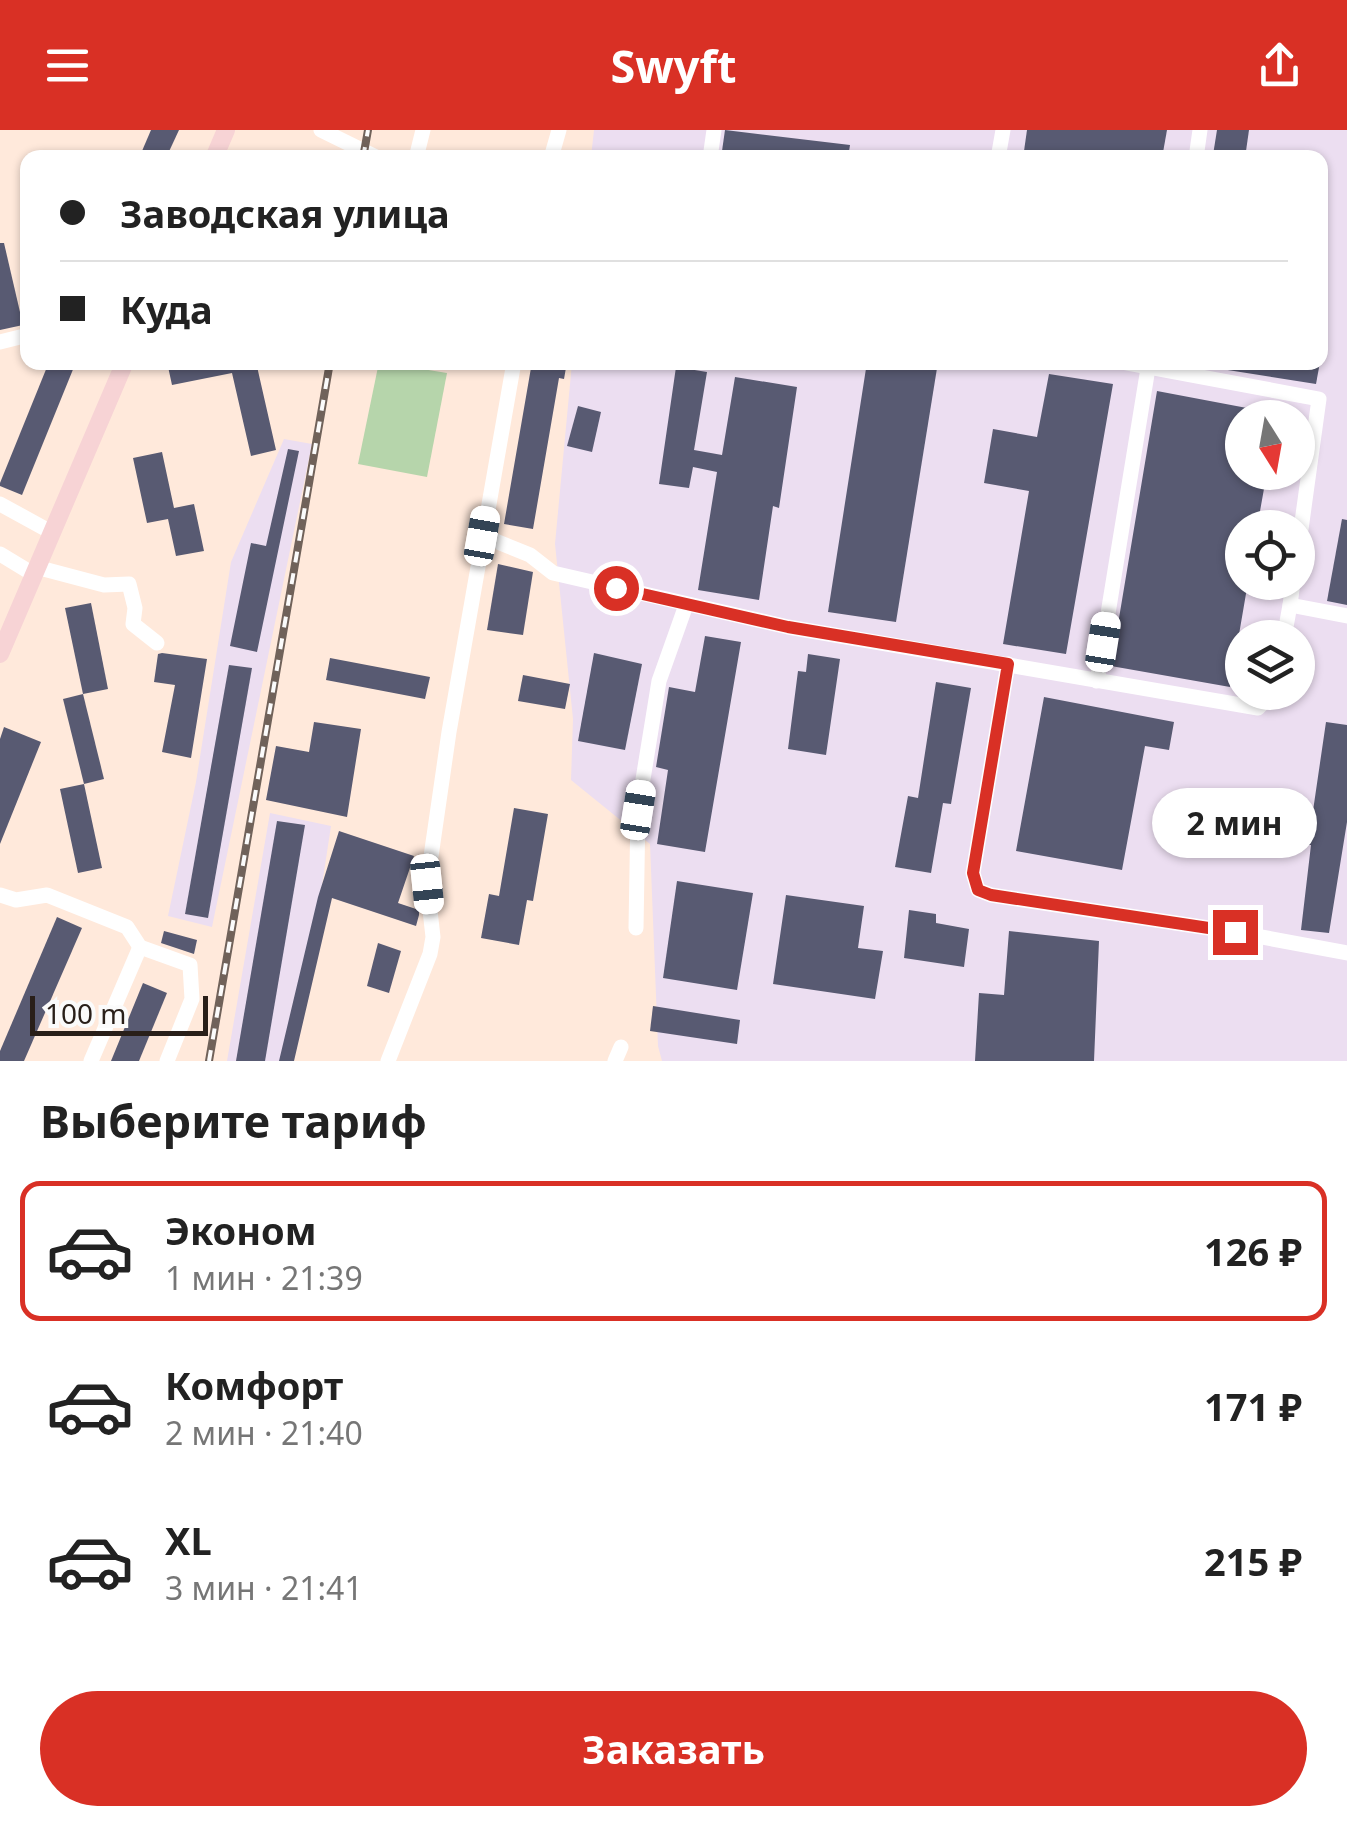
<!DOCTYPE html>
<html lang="ru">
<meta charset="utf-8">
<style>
:root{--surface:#fff;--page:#f2f2f2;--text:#222;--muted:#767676;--line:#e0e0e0;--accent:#d93025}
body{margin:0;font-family:"Noto Sans",sans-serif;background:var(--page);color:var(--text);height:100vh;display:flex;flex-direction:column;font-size:38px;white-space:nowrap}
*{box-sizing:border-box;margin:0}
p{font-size:32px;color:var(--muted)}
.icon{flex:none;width:55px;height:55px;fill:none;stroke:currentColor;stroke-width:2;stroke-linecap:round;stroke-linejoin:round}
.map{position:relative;height:931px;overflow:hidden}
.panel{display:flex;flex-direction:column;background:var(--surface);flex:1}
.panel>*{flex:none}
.hud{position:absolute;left:20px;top:20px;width:1308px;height:220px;border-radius:20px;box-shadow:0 2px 8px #0004;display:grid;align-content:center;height:220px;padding:0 40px;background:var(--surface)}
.needle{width:65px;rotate:169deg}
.controls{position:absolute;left:1225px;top:270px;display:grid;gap:20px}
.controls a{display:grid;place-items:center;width:90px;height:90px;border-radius:50%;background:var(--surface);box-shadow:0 2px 8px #0004;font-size:50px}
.scale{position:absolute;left:30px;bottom:25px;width:178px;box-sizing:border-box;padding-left:10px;border:5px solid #291f19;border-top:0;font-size:28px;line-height:35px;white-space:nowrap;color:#291f19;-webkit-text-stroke:8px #fbfbfb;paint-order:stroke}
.end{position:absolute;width:45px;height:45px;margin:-22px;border:12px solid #d93025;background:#fff;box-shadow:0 0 0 5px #fff}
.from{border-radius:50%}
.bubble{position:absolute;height:70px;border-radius:35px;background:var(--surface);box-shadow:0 2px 8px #0004;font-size:32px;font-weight:700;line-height:70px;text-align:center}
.car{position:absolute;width:30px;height:60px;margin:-30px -15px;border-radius:12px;box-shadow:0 0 8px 2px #0007;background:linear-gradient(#fff 24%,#345 0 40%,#fff 0 76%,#345 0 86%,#fff 0)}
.hud b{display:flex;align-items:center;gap:35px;height:95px;font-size:38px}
.hud b+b{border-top:2px solid var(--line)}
.hud i{width:25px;height:25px;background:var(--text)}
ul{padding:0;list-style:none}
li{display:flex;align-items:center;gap:30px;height:140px;margin:0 20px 15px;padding:0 20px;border:5px solid transparent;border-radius:20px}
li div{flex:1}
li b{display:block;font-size:38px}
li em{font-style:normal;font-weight:700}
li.on{border-color:var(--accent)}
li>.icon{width:90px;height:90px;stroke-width:1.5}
h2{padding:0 40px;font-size:45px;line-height:120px}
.button{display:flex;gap:20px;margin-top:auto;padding:20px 40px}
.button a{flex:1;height:115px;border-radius:60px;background:var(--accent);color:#fff;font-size:40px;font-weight:700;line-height:115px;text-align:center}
header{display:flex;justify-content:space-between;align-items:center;height:130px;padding:0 40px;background:var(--accent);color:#fff;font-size:45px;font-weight:700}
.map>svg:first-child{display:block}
.industrial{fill:#ecdef1;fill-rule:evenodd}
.green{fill:#b6d5ab}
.building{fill:#585a72}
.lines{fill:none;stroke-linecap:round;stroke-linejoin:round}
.minor{stroke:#fff;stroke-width:15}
.major{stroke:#f7d3d5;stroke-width:18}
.rail-casing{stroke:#70625a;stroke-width:8}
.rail{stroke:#fbfbfb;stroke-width:4;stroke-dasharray:11;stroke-linecap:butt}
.route{stroke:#d93025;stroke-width:12}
</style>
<header><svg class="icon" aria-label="menu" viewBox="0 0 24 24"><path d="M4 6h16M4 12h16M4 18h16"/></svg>Swyft<svg class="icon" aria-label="share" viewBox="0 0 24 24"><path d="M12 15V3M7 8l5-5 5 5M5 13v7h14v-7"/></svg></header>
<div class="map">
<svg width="1347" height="931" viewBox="0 0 1347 931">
<rect width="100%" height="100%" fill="#ffe9db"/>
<g class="industrial">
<path d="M594,0H1347V931H662L658,916L650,714L571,650L573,589L555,414L572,233L1320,232V28L591,27ZM1242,288H1298V342H1242ZM1242,398H1298V452H1242ZM1242,508H1298V562H1242Z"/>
<polygon points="284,309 312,314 212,797 168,786 196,652 231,432"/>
<polygon points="270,683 331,696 320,768 291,931 227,931"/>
</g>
<polygon class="green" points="379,232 447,243 427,347 358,334"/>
<g class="building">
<polygon points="151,0 179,0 166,28 139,28"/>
<polygon points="725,0 850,15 848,28 721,28"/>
<polygon points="1027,0 1167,0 1162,28 1023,28"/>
<polygon points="1217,0 1249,0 1245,28 1213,25"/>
<polygon points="0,113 4,113 23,195 0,200"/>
<polygon points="49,232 76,232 22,365 0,356 0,353"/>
<polygon points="167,232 256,232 276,320 251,326 232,243 172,255"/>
<polygon points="532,232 567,232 564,249 559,248 533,399 504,394"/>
<polygon points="867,232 938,232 896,492 828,482"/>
<polygon points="1215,232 1320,232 1316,254 1215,238"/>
<polygon points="676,237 707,242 694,320 722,325 735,247 797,257 779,378 773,376 759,470 698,460 717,342 693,337 689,358 659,354"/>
<polygon points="1049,244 1113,254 1066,524 1003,514 1029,361 984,353 993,299 1037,307"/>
<polygon points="1157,261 1273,283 1272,288 1242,288 1242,342 1267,342 1257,398 1242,398 1242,452 1248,452 1230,557 1111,536"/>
<polygon points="578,276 601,282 592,322 567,316"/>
<polygon points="288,319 299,321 257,522 230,516 251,413 266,416"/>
<polygon points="162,322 174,378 194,374 204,421 176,426 168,389 147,393 133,328"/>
<polygon points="1342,389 1347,390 1347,475 1327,471"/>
<polygon points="498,434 533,442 523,505 487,500"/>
<polygon points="91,473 108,559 83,564 65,478"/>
<polygon points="705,506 741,512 705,722 657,714 668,640 656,637 669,557 695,562"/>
<polygon points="162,523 207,529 191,628 162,622 175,555 154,552 158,524"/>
<polygon points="594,523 642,534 625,620 578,611"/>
<polygon points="808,524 840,529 826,625 788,619 798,541 806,542"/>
<polygon points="330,528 430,547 425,569 326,550"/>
<polygon points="229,535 252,538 208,788 185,784"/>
<polygon points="523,545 570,554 565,579 518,571"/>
<polygon points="936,552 971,558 951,674 943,673 931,743 895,737 908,666 918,668"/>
<polygon points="83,564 104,649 84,654 63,569"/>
<polygon points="1044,567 1174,592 1169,620 1145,616 1122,740 1016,721"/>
<polygon points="314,592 361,599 347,687 266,670 276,616 309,622"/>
<polygon points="1326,592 1347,595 1347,692 1329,803 1301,800 1311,715 1308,715"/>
<polygon points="4,597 41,612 0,714 0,609"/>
<polygon points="84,654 102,738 78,743 60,659"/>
<polygon points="514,678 548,684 533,771 527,770 519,815 481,808 489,764 499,766"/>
<polygon points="277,691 305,695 265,931 236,931"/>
<polygon points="339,701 414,726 398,773 419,780 419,785 416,796 332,768 294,931 279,931 318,767"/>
<polygon points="677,751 753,763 737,860 663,848"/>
<polygon points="786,765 864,776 858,818 883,821 875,869 773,854"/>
<polygon points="909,780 936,784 936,793 969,799 964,837 904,828"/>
<polygon points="57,787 82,798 24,931 0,931 0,921"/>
<polygon points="164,801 197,810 194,824 161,813"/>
<polygon points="1009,801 1099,811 1094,931 975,931 979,863 1004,865"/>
<polygon points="378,813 401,821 389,863 367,856"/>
<polygon points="143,853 167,863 139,931 111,931"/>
<polygon points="653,876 740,890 737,914 650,901"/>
</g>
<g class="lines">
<g class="minor">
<polyline points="321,0 378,28"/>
<polyline points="416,28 423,0"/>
<polyline points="551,28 559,0"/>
<polyline points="710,28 714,0"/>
<polyline points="998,28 1003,0"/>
<polyline points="1196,28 1200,0"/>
<polyline points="0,212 28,205"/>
<polyline points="1121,232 1319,269 1298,421"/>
<polyline points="0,374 51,402"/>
<polyline points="483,406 530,425 553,443 788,497 1258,578 1274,562"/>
<polyline points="0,424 33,444"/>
<polyline points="36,437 104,455 129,454 135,478 133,494 157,513"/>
<polyline points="1290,475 1293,452"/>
<polyline points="1284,508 1290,475 1347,486"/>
<polyline points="1008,534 973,743 978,760 991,765 1235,802 1347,823"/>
<polyline points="1097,551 1149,232"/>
<polyline points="0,765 16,770 47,765 127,797 140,817 190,835 192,869 167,931"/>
<polyline points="636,798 638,680 659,551 686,475"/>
<polyline points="91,931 140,817"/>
<polyline points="388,931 430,824 433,807 427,754 449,602 514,232"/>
<polyline points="615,931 621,917"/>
</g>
<g class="major">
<polyline points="214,28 226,0"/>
<polyline points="0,524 125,232"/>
</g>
<defs>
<g id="rail">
<polyline points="363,28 368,0"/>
<polyline points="209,931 330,232"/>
</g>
</defs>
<use href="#rail" class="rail-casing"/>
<use href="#rail" class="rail"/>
</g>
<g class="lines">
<polyline class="route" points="616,458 788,497 1008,534 973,743 978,760 991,765 1235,802"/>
</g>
</svg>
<div class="controls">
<a><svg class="needle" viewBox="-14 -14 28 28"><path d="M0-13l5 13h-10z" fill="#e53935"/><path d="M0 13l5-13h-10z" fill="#767676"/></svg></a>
<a><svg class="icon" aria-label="locate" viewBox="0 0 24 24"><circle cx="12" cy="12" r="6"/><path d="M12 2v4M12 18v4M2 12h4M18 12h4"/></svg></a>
<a><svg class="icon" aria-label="layers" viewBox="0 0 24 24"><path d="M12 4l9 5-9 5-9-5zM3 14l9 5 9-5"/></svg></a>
</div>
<div class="scale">100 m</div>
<i class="end from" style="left:616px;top:458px"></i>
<i class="end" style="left:1235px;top:802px"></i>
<div class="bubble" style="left:1152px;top:658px;width:165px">2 мин</div>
<i class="car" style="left:482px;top:406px;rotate:10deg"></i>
<i class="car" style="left:1103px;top:512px;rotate:9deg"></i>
<i class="car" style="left:638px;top:680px;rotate:9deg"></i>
<i class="car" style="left:427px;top:754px;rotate:174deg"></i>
<div class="hud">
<b><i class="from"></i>Заводская улица</b>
<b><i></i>Куда</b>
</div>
</div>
<section class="panel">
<h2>Выберите тариф</h2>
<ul>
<li class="on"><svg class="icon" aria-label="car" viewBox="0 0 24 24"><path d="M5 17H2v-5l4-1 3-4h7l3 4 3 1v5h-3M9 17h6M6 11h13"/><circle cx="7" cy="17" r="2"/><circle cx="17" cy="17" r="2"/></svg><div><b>Эконом</b><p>1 мин · 21:39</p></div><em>126 ₽</em></li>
<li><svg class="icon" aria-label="car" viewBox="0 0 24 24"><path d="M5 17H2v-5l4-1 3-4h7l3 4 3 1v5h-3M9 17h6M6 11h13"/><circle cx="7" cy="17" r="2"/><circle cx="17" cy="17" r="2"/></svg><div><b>Комфорт</b><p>2 мин · 21:40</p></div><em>171 ₽</em></li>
<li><svg class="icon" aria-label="car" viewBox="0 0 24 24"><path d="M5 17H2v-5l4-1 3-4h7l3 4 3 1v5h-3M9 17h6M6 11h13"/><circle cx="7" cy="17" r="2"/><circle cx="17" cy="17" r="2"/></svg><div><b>XL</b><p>3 мин · 21:41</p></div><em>215 ₽</em></li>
</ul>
<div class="button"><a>Заказать</a></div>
</section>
